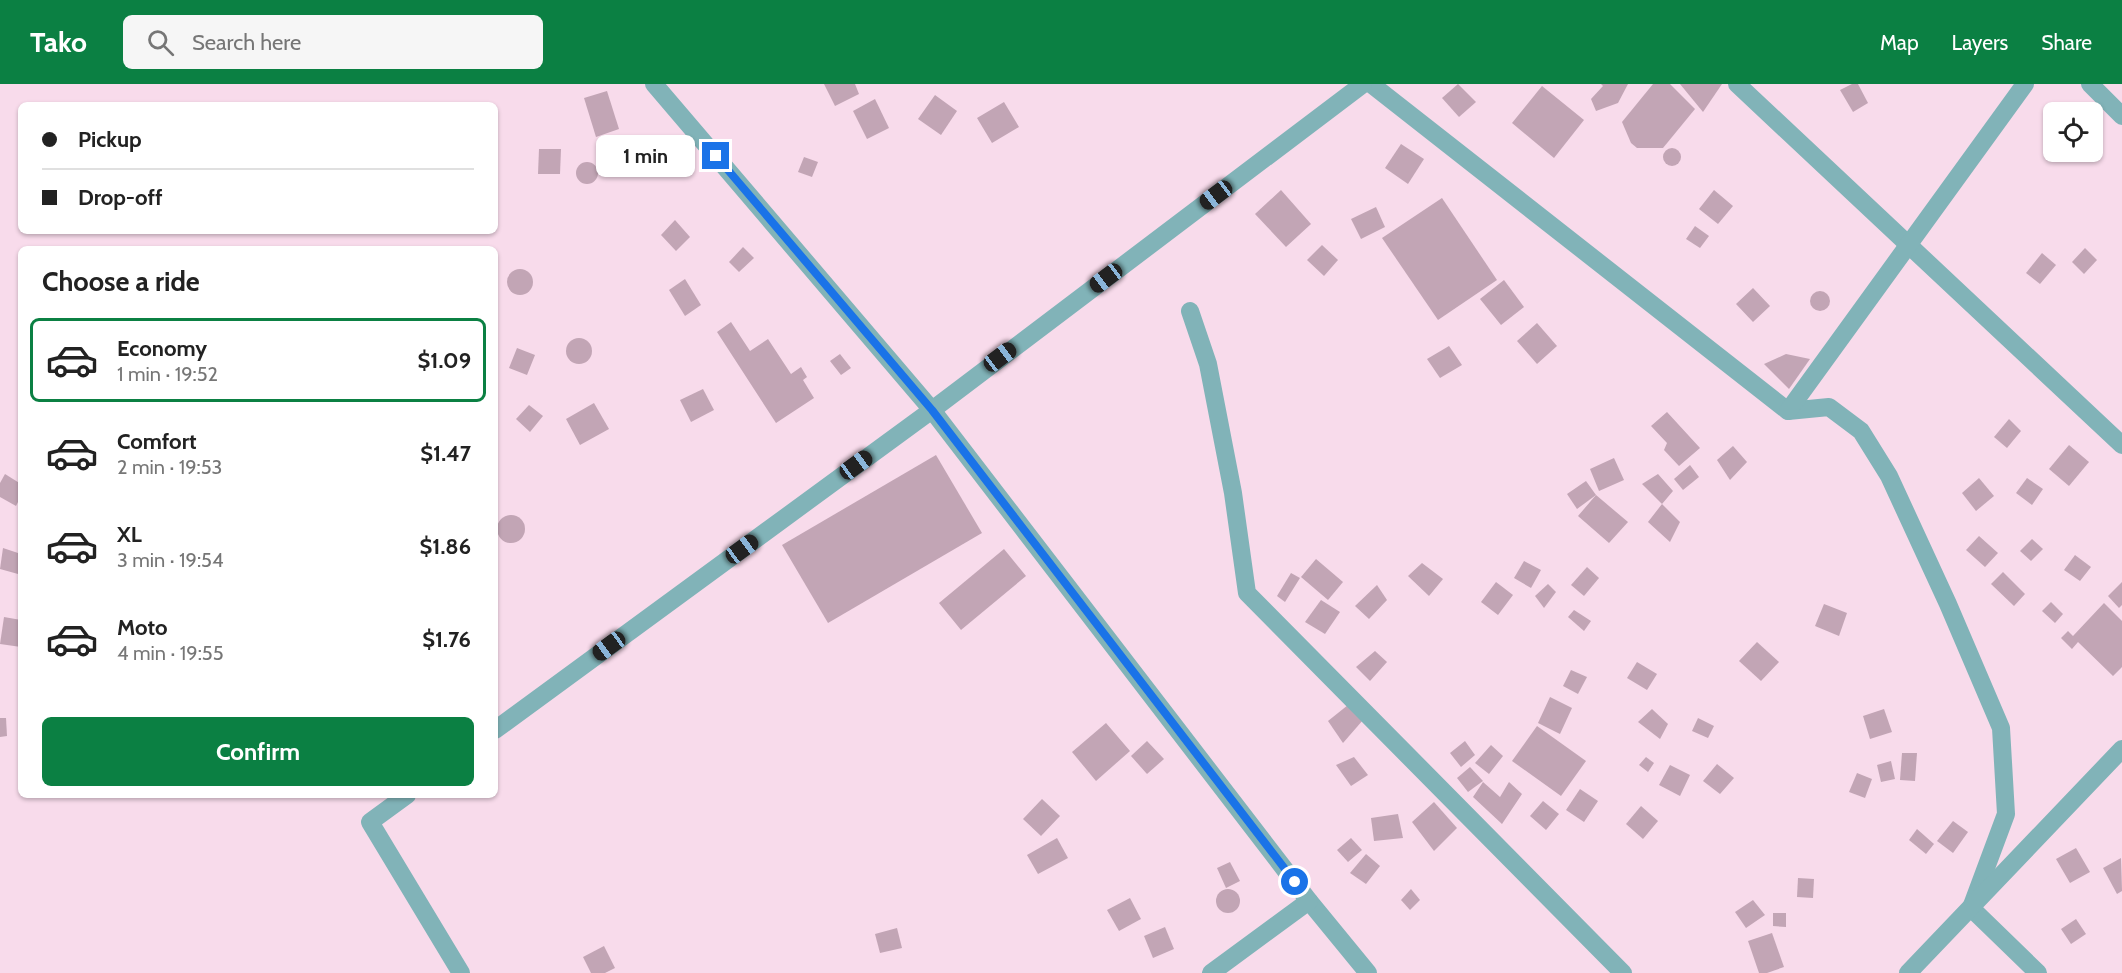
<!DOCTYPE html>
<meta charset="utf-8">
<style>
:root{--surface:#fff;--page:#f6f6f6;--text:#222;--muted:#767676;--line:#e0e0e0;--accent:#0b8043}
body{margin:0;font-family:Cabin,sans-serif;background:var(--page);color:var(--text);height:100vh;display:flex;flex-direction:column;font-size:22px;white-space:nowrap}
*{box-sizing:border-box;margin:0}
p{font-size:20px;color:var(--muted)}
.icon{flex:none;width:33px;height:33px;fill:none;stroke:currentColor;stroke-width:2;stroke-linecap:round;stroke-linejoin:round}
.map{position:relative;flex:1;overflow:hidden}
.panel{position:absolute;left:18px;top:162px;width:480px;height:552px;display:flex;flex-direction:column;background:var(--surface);border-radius:9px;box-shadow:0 2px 4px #0004}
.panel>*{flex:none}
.top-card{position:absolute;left:18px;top:18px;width:480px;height:132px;border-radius:9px;box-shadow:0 2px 4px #0004;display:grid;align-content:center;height:132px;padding:0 24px;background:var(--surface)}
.tools{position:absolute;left:2043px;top:18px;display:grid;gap:12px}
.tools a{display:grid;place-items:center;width:60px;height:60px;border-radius:9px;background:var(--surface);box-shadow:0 2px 4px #0004;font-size:30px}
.end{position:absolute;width:27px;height:27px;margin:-14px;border:8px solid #1a73e8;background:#fff;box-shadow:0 0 0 3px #fff}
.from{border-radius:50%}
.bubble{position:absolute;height:42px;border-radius:9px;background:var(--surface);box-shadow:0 2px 4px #0004;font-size:20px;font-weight:700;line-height:42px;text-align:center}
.car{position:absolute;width:18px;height:36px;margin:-18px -9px;border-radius:8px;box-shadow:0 0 4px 2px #0007;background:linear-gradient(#222 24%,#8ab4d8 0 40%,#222 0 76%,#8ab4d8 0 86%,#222 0)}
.top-card b{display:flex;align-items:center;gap:21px;height:57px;font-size:22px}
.top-card b+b{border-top:2px solid var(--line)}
.top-card i{width:15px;height:15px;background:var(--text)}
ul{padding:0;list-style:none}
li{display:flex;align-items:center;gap:18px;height:84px;margin:0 12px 9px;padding:0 12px;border:3px solid transparent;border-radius:9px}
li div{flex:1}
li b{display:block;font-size:22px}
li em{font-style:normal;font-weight:700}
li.selected{border-color:var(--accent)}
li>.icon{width:54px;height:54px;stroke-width:1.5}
h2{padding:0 24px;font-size:27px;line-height:72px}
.cta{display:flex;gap:12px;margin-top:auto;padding:12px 24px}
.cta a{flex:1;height:69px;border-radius:9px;background:var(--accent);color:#fff;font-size:24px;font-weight:700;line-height:69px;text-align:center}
header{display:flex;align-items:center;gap:36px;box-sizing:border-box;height:84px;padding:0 30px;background:var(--accent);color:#fff}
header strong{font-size:28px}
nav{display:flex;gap:33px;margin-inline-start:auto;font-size:21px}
.search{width:420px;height:54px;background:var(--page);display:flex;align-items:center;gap:15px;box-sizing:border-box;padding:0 21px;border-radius:9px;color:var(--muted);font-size:22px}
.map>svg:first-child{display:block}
.building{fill:#c2a5b5}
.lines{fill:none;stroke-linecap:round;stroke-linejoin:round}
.minor{stroke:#81b3b8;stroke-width:18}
.route{stroke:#1a73e8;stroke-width:8}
</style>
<header>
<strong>Tako</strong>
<div class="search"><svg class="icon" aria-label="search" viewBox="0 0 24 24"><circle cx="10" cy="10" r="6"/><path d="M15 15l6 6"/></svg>Search here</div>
<nav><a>Map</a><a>Layers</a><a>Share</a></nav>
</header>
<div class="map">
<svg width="2122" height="889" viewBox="0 0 2122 889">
<rect width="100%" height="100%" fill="#f8dbeb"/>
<g class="building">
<polygon points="824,0 855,0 859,10 835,22"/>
<polygon points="1458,0 1476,18 1459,33 1442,14"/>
<polygon points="1601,0 1628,0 1618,19 1596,27 1591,15 1603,2"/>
<polygon points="1653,0 1670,0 1695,25 1663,64 1637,64 1631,59 1622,38"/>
<polygon points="1680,0 1722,0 1703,28"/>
<polygon points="1852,0 1858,0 1868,19 1853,28 1840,6"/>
<polygon points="1542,2 1584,36 1554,74 1512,39"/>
<polygon points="607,7 619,45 596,53 584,14"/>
<polygon points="935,11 957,27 941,51 918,35"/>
<polygon points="875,15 889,44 867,55 853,27"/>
<polygon points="1004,18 1019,43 992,59 977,34"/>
<polygon points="1401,60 1424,75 1408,100 1385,84"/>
<circle cx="643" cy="71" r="9"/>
<circle cx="1672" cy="73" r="9"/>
<polygon points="539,65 561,65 560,90 538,90"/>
<polygon points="804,73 818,78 812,93 798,88"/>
<circle cx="587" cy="89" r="11"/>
<polygon points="1281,106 1311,140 1286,163 1255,130"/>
<polygon points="1714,106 1733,122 1718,140 1699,125"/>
<polygon points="1442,114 1497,196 1438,236 1382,154"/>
<polygon points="1376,123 1385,143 1361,155 1351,135"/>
<polygon points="675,136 690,153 676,167 661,151"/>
<polygon points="1695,142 1709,152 1700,164 1686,155"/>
<polygon points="1322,161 1338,176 1324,192 1307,176"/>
<polygon points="743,163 754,174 739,188 729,178"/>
<polygon points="2085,164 2097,176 2084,190 2072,178"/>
<polygon points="2042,169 2056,181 2040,200 2026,189"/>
<circle cx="520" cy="198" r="13"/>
<polygon points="685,195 701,221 685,232 669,206"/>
<polygon points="1504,196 1524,223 1501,241 1480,215"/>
<polygon points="1753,204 1770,222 1753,238 1736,220"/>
<circle cx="1820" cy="217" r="10"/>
<polygon points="731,238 750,267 768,255 791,290 801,283 807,293 803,296 814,314 776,339 717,248"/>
<polygon points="1537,239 1557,262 1537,280 1517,257"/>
<circle cx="579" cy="267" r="13"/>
<polygon points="1449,262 1462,281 1440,294 1427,275"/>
<polygon points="517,264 535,271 527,291 509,284"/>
<polygon points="840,270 851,284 841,291 830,277"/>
<polygon points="1786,270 1810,275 1789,305 1764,280"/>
<polygon points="703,305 714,326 691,338 680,316"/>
<polygon points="594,319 609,345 580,361 566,335"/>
<polygon points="529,321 543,332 530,348 516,335"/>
<polygon points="1667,328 1700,364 1679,382 1664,366 1667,359 1651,342"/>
<polygon points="2009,335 2021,347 2007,364 1994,353"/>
<polygon points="2069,361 2089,378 2069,402 2049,385"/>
<polygon points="1733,362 1747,378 1730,396 1717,376"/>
<polygon points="936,371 982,449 828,539 782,461"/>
<polygon points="1614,374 1624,396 1599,407 1590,385"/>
<polygon points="1690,381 1699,393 1683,406 1674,395"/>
<polygon points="5,390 21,400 21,412 16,422 0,413 0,399"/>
<polygon points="1658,390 1673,407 1662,420 1680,438 1670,458 1648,438 1662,420 1642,400"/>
<polygon points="1979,394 1994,412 1976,427 1962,409"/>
<polygon points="2027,394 2043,405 2032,421 2016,409"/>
<polygon points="1586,397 1596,411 1577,425 1567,410"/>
<polygon points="1596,411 1628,438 1609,459 1578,432"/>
<circle cx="511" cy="445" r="14"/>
<polygon points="1979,452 1998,469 1985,483 1966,466"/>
<polygon points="2032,455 2043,465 2031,477 2020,467"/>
<polygon points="3,464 21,470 18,490 0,485"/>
<polygon points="1004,465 1026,492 961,546 939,519"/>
<polygon points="2075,471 2091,483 2080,497 2064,486"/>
<polygon points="1316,475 1343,498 1328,516 1301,493"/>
<polygon points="1524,477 1541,486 1531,504 1514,494"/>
<polygon points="1422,479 1443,495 1429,512 1408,492"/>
<polygon points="1587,483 1599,494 1584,512 1571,501"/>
<polygon points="2003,488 2025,510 2014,522 1991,500"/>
<polygon points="1291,489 1300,494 1285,518 1277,512"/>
<polygon points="1496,498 1513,511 1498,531 1481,518"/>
<polygon points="2122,498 2122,521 2119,524 2108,512"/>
<polygon points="1548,500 1556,508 1544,524 1535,512"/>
<polygon points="1377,501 1387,516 1369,535 1355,522"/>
<polygon points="1321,516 1340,528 1325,550 1305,538"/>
<polygon points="2051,518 2063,530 2055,539 2042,527"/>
<polygon points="2104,519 2122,537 2122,583 2113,592 2078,558 2072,565 2061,554 2068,547 2073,552"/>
<polygon points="1824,520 1847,529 1839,552 1815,542"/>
<polygon points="1574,526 1591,537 1584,547 1568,533"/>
<polygon points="4,533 21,536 21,563 0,560"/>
<polygon points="1757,558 1779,578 1761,597 1739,577"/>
<polygon points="1375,567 1387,578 1370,597 1356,583"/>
<polygon points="1637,578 1657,590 1647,606 1627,594"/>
<polygon points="1571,586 1587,593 1578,610 1563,602"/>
<polygon points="1550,613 1572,624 1560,650 1538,639"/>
<polygon points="1348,621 1363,636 1343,659 1328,637"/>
<polygon points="1652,625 1668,640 1660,655 1638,638"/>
<polygon points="1884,625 1892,648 1870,655 1863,632"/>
<polygon points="0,634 6,634 7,652 0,653"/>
<polygon points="1698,634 1714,642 1708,654 1692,647"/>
<polygon points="1106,639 1130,667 1096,697 1072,668"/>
<polygon points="1537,642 1586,677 1561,712 1512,677"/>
<polygon points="1147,657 1164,675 1147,690 1131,672"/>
<polygon points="1465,657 1475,671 1461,683 1450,669"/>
<polygon points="1491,661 1503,672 1489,690 1475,679"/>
<polygon points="1902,669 1917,669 1915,697 1900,696"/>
<polygon points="1354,673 1368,691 1351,702 1336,681"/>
<polygon points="1646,673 1654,679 1648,688 1639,681"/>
<polygon points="1891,677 1895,695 1881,698 1877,681"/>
<polygon points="1717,680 1734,694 1720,710 1703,697"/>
<polygon points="1670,681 1690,691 1680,712 1659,701"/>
<polygon points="1470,683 1483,697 1468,708 1457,694"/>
<polygon points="1857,689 1872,695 1865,714 1849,708"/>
<polygon points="1483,698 1500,713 1509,698 1522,710 1502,740 1473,713"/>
<polygon points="1580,705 1598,717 1584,738 1566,726"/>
<polygon points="1042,715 1060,732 1041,752 1023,735"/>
<polygon points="1543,717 1559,730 1546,746 1530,732"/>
<polygon points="1434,718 1457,744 1434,767 1412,738"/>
<polygon points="1641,722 1658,737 1643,755 1626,740"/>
<polygon points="1398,730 1403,754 1374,757 1371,734"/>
<polygon points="1953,737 1968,748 1953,769 1937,757"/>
<polygon points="1917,745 1934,760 1926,770 1909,756"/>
<polygon points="1057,754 1068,774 1038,790 1027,771"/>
<polygon points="1351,754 1362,766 1348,778 1337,766"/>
<polygon points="2076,764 2090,788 2070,799 2056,775"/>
<polygon points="1366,770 1380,782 1366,800 1350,789"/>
<polygon points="2121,774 2122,807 2117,810 2103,784"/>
<polygon points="1230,778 1240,797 1226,804 1217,784"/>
<polygon points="1798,794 1814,795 1813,814 1797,813"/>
<polygon points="1411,805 1420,816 1410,826 1401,816"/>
<circle cx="1228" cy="817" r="12"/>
<polygon points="1130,814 1141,835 1119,847 1107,826"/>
<polygon points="1753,816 1765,831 1746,844 1735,828"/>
<polygon points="1773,829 1786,829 1786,843 1773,842"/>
<polygon points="2076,835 2086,850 2071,860 2061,845"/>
<polygon points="1165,843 1174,865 1153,874 1144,852"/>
<polygon points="897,844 902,864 880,869 875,850"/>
<polygon points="1772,849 1784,883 1767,889 1759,889 1748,857"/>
<polygon points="604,862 615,884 605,889 591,889 583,873"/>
</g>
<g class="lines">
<g class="minor">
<polyline points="654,0 932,326 1309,817 1368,889"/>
<polyline points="1371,0 1788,327 1829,323 1861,347 1889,392 1948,520 2001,644 2006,730 1971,824 2038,889"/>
<polyline points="1737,0 2122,361"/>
<polyline points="2090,0 2122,32"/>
<polyline points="1190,227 1208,280 1233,409 1247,509 1623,889"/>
<polyline points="1788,327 2025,0"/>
<polyline points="495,646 932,326 1363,0"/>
<polyline points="407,711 370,738 461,889"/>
<polyline points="1211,889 1309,817"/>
<polyline points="1908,889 2122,665"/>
</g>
</g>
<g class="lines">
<polyline class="route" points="716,72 932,326 1295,798"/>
</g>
</svg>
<div class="tools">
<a><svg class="icon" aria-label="locate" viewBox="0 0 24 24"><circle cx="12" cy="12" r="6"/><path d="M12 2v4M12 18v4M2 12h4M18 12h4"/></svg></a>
</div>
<i class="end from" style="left:1295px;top:798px"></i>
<i class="end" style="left:716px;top:72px"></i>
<div class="bubble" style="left:596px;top:51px;width:99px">1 min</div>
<i class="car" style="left:1216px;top:111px;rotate:233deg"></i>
<i class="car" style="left:1106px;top:194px;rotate:233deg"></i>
<i class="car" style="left:1000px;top:273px;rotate:53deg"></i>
<i class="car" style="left:856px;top:381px;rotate:54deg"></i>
<i class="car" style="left:742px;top:465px;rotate:54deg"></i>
<i class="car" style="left:609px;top:562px;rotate:234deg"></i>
<div class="top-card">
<b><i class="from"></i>Pickup</b>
<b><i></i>Drop-off</b>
</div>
<section class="panel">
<h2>Choose a ride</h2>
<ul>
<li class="selected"><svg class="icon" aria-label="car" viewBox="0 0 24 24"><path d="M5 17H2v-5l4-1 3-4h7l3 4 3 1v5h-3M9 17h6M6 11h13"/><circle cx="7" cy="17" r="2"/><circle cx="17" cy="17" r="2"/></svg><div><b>Economy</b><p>1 min · 19:52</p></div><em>$1.09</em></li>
<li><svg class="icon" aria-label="car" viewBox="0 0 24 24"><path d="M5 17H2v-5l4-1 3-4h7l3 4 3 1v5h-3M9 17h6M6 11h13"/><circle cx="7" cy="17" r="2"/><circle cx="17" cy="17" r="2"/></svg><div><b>Comfort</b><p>2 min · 19:53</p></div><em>$1.47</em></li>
<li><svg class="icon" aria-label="car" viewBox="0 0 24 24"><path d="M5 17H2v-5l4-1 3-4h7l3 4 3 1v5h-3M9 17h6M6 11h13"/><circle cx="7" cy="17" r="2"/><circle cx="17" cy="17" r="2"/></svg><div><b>XL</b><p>3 min · 19:54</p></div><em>$1.86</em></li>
<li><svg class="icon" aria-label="car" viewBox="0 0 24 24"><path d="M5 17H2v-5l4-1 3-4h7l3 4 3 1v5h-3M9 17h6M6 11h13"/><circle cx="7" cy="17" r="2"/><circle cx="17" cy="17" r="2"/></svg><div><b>Moto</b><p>4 min · 19:55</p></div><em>$1.76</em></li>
</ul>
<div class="cta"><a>Confirm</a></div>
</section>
</div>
